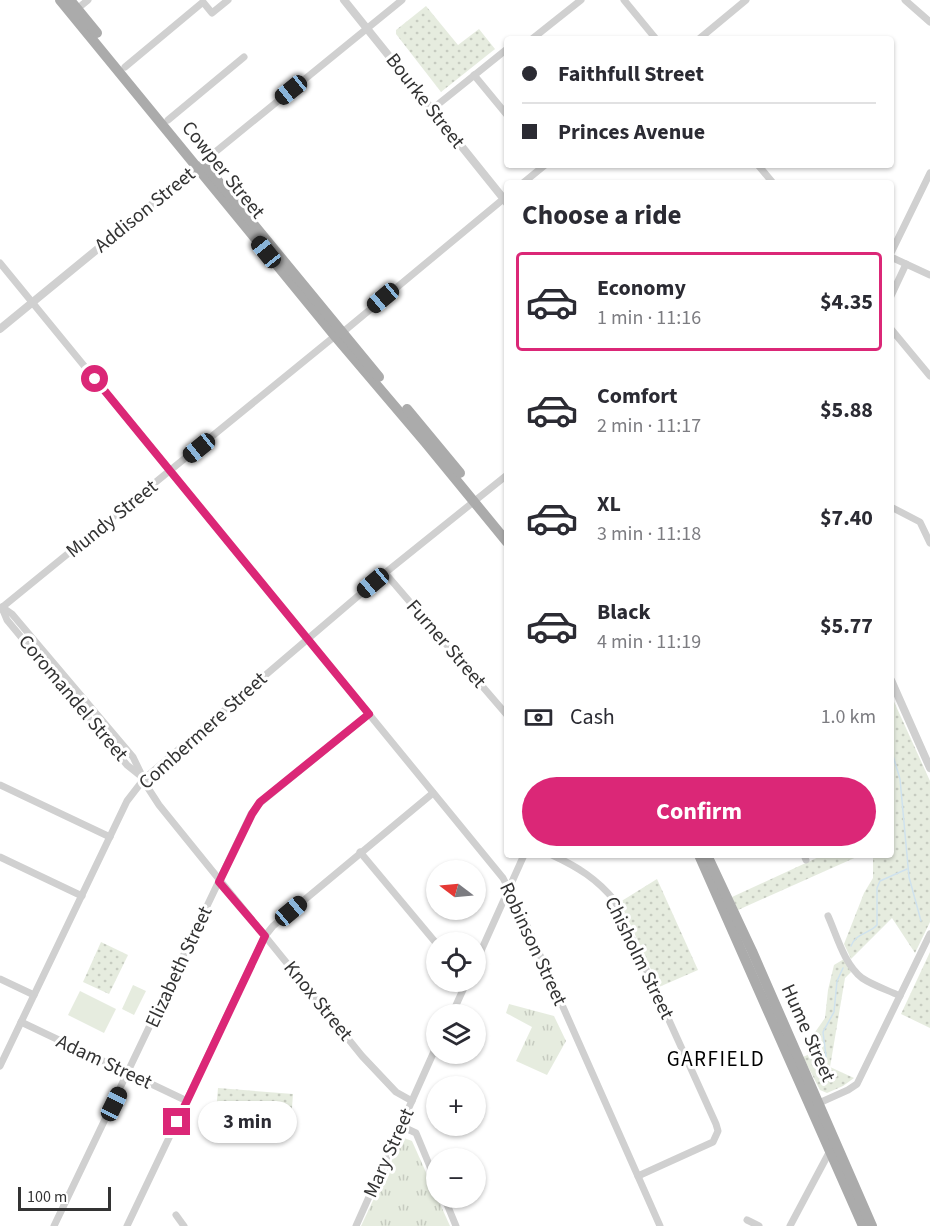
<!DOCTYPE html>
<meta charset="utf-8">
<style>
:root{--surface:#fff;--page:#f2f2f3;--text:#2b2b33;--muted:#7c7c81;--line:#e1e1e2;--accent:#db2777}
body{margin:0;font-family:"Source Sans 3",sans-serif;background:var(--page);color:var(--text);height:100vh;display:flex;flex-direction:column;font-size:22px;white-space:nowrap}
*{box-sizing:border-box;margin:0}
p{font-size:20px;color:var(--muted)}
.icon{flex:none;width:33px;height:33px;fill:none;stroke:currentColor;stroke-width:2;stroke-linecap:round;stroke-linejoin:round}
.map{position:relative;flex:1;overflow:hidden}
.side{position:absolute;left:504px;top:180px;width:390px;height:678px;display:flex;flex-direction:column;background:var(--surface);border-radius:6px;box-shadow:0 2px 4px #0004}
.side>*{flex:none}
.hud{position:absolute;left:504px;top:36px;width:390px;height:132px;border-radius:6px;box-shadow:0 2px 4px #0004;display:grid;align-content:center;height:132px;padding:0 18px;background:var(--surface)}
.needle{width:39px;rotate:286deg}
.tools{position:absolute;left:426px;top:860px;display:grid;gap:12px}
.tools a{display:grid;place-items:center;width:60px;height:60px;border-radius:50%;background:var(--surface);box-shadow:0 2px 4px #0004;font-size:30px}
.scale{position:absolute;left:18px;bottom:15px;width:93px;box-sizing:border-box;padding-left:6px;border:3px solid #333;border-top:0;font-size:16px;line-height:21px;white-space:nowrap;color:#333;-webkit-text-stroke:4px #fff;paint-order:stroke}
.end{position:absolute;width:27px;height:27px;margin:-14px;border:8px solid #db2777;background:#fff;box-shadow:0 0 0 3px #fff}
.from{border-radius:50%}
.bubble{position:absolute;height:42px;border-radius:21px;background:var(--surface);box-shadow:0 2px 4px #0004;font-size:20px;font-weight:700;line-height:42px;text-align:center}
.car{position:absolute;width:18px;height:36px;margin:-18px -9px;border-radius:8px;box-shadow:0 0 4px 2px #0007;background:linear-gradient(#222 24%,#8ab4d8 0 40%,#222 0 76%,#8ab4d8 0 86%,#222 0)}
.hud b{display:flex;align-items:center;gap:21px;height:57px;font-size:22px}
.hud b+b{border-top:2px solid var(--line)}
.hud i{width:15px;height:15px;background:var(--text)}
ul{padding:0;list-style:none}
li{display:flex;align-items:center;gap:18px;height:99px;margin:0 12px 9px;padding:0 6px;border:3px solid transparent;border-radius:6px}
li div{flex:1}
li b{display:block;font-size:22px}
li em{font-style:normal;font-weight:700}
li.on{border-color:var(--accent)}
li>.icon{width:54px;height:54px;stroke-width:1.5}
h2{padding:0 18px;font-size:27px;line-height:72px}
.pay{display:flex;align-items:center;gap:15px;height:66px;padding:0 18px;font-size:22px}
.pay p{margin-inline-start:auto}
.action{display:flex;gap:12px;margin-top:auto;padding:12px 18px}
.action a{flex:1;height:69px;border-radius:36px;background:var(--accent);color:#fff;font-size:24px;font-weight:700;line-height:69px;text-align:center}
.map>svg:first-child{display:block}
.grass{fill:url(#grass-tufts)}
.park{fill:url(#park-dots)}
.garden{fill:#e6ecdf}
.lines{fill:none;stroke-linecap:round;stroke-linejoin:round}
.stream{stroke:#cfe2ee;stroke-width:1.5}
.minor{stroke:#d0d0d0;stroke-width:7}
.tertiary{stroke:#d0d0d0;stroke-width:8}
.primary{stroke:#ababab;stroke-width:10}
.route{stroke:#db2777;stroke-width:8}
.labels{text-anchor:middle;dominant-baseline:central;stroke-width:6;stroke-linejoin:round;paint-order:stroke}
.street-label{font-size:20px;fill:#333;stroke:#fff}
.neighbourhood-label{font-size:21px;letter-spacing:1.5px;fill:#000;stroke:#fff}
</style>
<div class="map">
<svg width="930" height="1226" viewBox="0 0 930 1226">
<defs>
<pattern id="grass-tufts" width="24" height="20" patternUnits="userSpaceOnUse" patternTransform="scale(1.5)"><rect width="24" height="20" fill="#e6ecdf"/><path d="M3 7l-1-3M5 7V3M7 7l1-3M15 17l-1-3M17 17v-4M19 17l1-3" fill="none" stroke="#c6cbc0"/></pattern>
<pattern id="park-dots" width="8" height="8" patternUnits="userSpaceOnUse" patternTransform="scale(1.5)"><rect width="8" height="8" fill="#e6ecdf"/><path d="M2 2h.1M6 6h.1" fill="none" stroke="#c6cbc0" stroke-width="1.8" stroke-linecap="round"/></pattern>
</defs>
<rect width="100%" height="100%" fill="#fff"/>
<g class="grass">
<polygon points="509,1004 554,1016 566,1041 547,1075 516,1061 532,1027 506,1013"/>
<polygon points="404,1138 412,1141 450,1226 361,1226 401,1141"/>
</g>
<g class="park">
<polygon points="426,6 458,45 479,29 495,49 441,92 396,34 396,30"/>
<polygon points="891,695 930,781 930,922 915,953 892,918 851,959 844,944 864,893 873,878 873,855 891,855"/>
<polygon points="823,855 861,855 738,910 732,897"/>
<polygon points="657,879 698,970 659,987 620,902"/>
<polygon points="101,942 128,955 109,994 83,982"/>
<polygon points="930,952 930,1028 901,1014"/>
<polygon points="844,959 851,972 845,978 830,1067 854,1078 843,1086 827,1093 820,1090 803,1057 814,1052 813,1035 825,1018 828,990 834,965"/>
<polygon points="218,1088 293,1094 290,1135 281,1141 214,1136"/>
</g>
<g class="garden">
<polygon points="133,985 146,991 134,1015 122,1009"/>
<polygon points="80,991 116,1009 104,1033 68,1015"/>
</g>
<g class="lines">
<g class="stream">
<polyline points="891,749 900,779 909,877 921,921"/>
<path d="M851,946C856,933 869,934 877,925V888L880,881L907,869"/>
<polyline points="823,1079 826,1056 823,1032 834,1012 837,981 843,968"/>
</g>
<g class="minor">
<polyline points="624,0 656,39"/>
<polyline points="905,0 930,22"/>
<polyline points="77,9 88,0"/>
<polyline points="532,39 581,0"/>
<polyline points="699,39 746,0"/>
<polyline points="125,67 203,2 212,13 228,0"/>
<polyline points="474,75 507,115"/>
<polyline points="431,110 507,49"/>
<polyline points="168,120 244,57"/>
<polyline points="203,162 402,0"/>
<polyline points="758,165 773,183"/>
<polyline points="523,183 545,165"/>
<polyline points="891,253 930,173"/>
<polyline points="891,257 930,275"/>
<polyline points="0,263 503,878 524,919 660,1226"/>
<polyline points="891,296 906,264"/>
<polyline points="891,329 930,376"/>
<polyline points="343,332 507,196"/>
<polyline points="891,507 920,522 930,543"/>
<polyline points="385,573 507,715"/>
<polyline points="2,607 12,614 133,757 148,788 159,805 362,1056 396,1092 412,1101"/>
<polyline points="2,608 7,620 127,765 142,777"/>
<polyline points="0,609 335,336"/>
<polyline points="0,785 110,837"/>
<polyline points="360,852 436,943"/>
<path d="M552,855C578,867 597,879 615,901L716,1124L718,1131L713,1142L638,1176"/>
<polyline points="804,855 806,860"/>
<polyline points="0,857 82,896"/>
<path d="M828,916C837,936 844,964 862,978C874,986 888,990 900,996"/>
<polyline points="476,962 524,855"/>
<polyline points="0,979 34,995"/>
<polyline points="452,1014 467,981"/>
<polyline points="21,1022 187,1101"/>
<polyline points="0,1066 127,801 144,779 385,573 507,475"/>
<polyline points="819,1103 848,1090 857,1084 930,934"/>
<polyline points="401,1126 416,1133 436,1181"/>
<polyline points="444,1197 456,1226"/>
<polyline points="176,1215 184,1226"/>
<polyline points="747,1220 759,1226"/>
<polyline points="54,1226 251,814 260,803 369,714"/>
<polyline points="127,1226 265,936 273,926 433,793"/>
<polyline points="356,1226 436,1047"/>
<polyline points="790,1226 831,1149"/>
</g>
<g class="tertiary">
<polyline points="344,0 507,203"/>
<polyline points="0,329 200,165"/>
<polyline points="891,680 930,768"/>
</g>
<g class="primary">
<polyline points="60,0 335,336 425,442 507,542"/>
<polyline points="70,0 97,33"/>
<polyline points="204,164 379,377"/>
<polyline points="407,409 460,473"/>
<polyline points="699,855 863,1226"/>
<polyline points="707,855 752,951 872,1226"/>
</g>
</g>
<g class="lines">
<polyline class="route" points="95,379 369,714 260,802 252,814 219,882 265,936 177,1122"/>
</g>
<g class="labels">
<g class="street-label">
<text transform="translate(425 101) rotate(52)">Bourke Street</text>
<text transform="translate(223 170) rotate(51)">Cowper Street</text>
<text transform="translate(145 210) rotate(-39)">Addison Street</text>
<text transform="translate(112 519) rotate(-39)">Mundy Street</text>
<text transform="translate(446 644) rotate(49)">Furner Street</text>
<text transform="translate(73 698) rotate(50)">Coromandel Street</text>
<text transform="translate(203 731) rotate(-42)">Combermere Street</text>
<text transform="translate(533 944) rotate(65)">Robinson Street</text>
<text transform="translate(639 958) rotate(64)">Chisholm Street</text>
<text transform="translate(179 967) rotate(-65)">Elizabeth Street</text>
<text transform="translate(318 1001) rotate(51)">Knox Street</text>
<text transform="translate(808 1033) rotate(66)">Hume Street</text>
<text transform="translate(104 1062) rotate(25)">Adam Street</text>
<text transform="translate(389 1153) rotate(-66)">Mary Street</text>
</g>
<g class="neighbourhood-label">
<text x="716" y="1059">GARFIELD</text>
</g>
</g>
</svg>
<div class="tools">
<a><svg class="needle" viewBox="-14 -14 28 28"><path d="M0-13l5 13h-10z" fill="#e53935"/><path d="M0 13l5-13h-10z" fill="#7c7c81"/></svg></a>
<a><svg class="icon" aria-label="locate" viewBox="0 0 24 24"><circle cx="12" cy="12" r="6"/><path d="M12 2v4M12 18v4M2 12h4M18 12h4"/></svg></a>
<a><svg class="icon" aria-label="layers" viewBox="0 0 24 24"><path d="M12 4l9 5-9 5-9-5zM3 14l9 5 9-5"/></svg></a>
<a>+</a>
<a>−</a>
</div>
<div class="scale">100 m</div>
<i class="end from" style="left:95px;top:379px"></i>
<i class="end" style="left:177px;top:1122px"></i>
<div class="bubble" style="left:198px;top:1101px;width:99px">3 min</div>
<i class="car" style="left:291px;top:90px;rotate:231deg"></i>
<i class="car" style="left:266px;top:252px;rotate:321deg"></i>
<i class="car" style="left:383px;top:298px;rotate:230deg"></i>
<i class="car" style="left:199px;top:448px;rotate:231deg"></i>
<i class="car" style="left:373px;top:583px;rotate:230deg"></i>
<i class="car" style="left:291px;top:911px;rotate:50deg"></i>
<i class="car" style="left:114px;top:1104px;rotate:26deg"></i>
<div class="hud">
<b><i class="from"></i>Faithfull Street</b>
<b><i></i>Princes Avenue</b>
</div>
<section class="side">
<h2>Choose a ride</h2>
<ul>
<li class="on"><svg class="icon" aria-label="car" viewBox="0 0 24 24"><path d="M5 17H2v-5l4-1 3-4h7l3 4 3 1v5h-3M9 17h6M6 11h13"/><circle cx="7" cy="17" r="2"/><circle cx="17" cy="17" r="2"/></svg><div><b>Economy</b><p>1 min · 11:16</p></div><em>$4.35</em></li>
<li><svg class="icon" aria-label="car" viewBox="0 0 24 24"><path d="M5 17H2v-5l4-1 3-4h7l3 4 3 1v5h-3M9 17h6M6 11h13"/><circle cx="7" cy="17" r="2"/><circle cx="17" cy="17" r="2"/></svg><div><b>Comfort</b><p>2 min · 11:17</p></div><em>$5.88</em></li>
<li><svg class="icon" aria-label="car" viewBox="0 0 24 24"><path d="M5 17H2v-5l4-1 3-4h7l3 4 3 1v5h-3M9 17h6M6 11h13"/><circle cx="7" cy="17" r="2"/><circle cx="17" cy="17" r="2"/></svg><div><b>XL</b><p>3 min · 11:18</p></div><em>$7.40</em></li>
<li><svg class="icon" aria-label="car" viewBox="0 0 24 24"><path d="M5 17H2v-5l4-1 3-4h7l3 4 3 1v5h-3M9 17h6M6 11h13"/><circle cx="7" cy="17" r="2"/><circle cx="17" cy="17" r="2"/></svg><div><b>Black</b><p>4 min · 11:19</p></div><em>$5.77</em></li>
</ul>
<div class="pay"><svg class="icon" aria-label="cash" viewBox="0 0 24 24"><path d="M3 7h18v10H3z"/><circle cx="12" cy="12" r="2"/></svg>Cash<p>1.0 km</p></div>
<div class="action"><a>Confirm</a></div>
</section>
</div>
